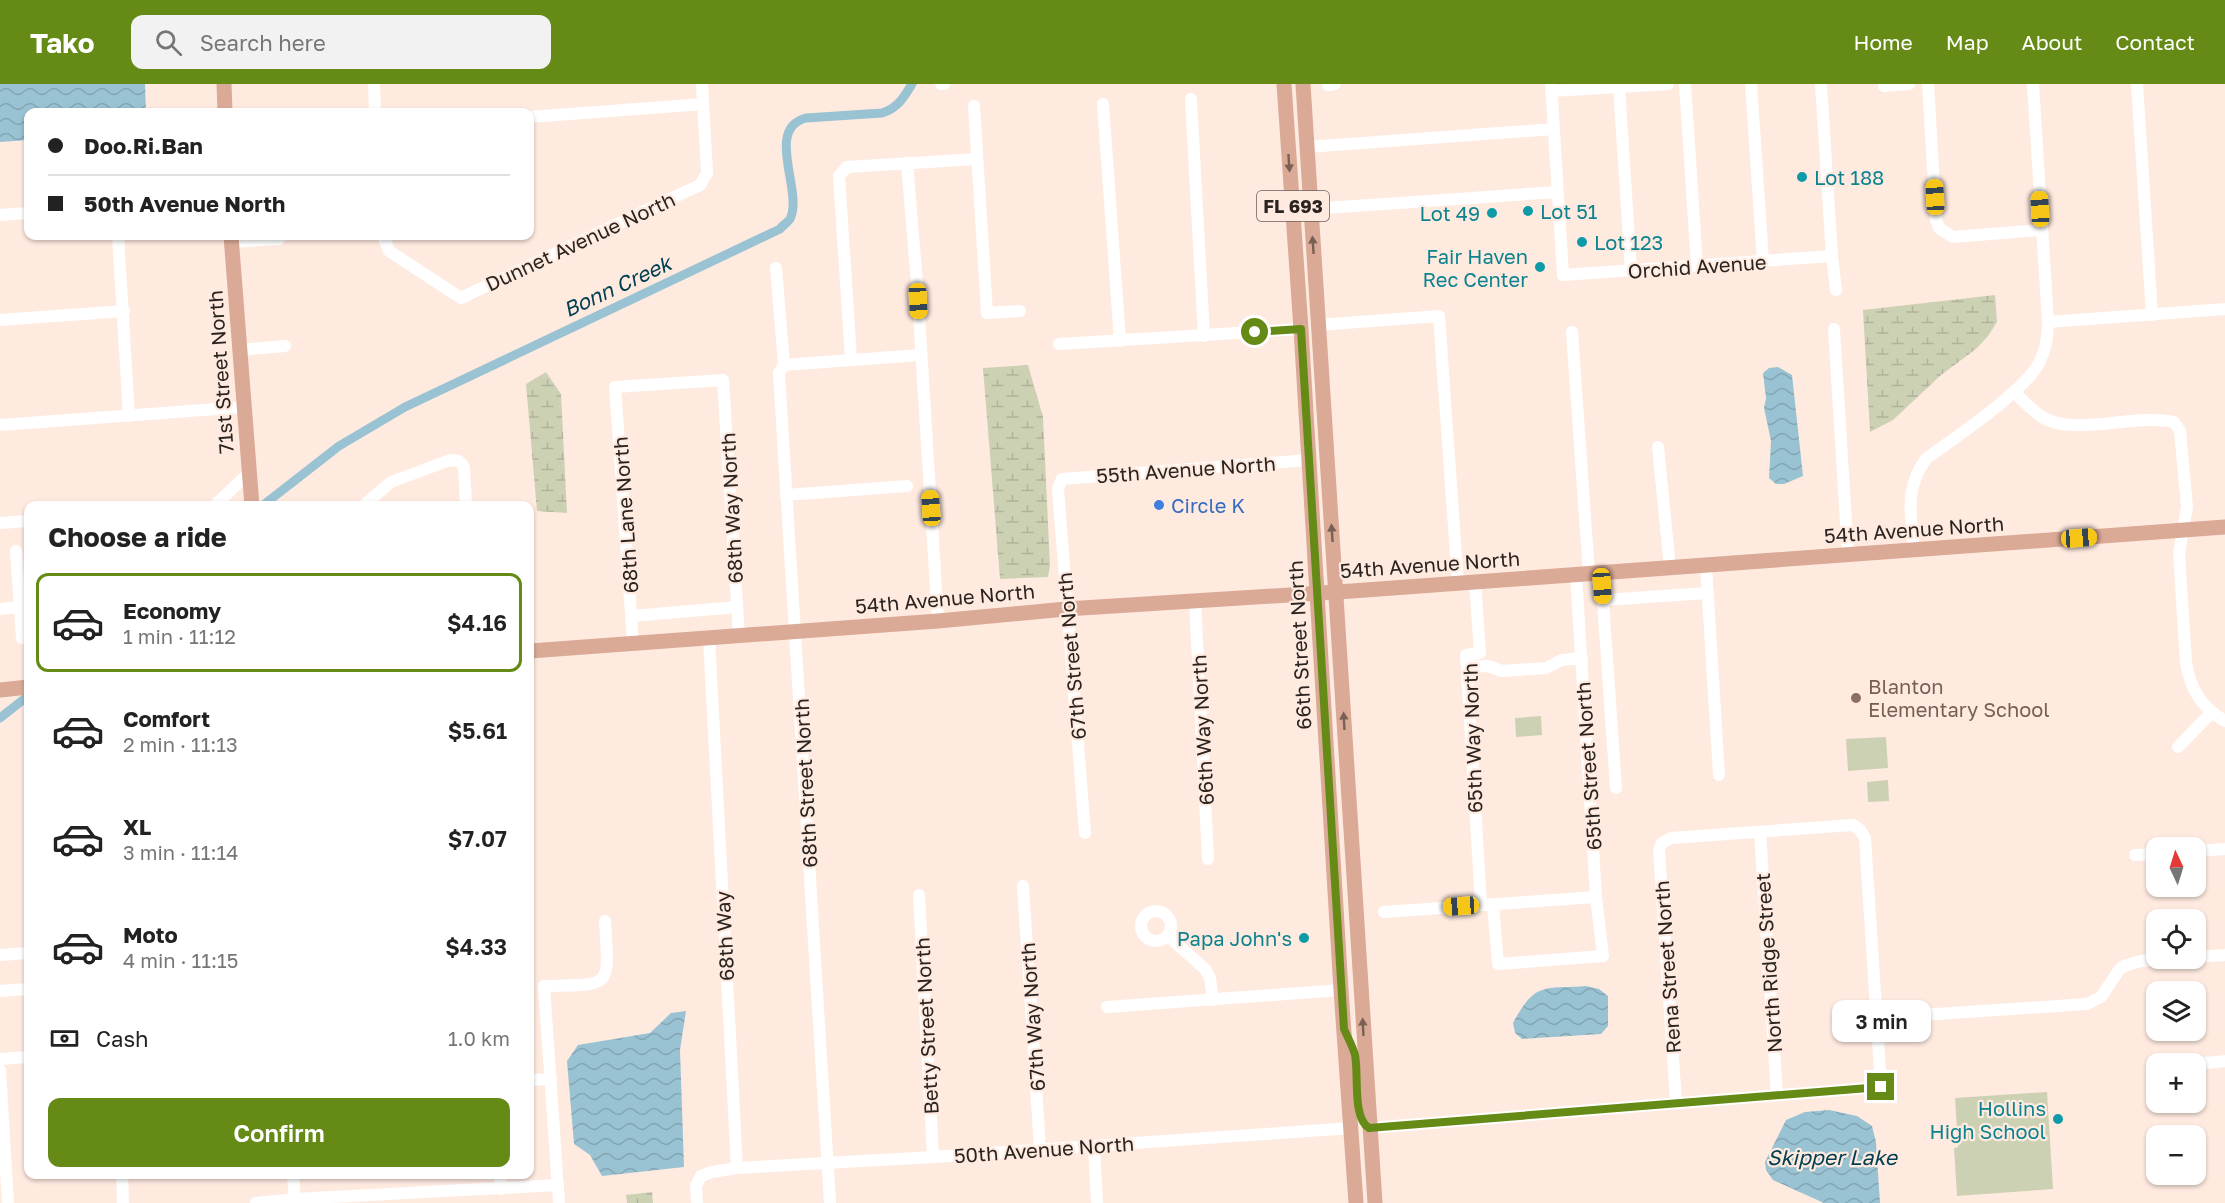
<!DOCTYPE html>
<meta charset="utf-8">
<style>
:root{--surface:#fff;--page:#f2f2f2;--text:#222;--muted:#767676;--line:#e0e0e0;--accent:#658b16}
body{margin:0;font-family:"Golos Text",sans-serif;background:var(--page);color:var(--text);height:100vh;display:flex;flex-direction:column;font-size:22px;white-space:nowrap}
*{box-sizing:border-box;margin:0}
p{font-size:20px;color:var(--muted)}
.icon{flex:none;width:33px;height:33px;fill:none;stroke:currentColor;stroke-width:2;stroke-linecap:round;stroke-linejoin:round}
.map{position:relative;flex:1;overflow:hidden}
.side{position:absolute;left:24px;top:417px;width:510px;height:678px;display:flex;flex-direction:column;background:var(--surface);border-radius:12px;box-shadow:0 2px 4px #0004}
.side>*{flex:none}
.banner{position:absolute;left:24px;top:24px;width:510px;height:132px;border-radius:12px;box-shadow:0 2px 4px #0004;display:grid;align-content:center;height:132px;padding:0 24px;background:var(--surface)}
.needle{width:39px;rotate:356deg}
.buttons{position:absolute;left:2146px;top:753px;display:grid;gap:12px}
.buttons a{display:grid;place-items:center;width:60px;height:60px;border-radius:12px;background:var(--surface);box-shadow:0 2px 4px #0004;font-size:30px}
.end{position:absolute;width:27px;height:27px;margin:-14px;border:8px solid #658b16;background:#fff;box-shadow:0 0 0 3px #fff}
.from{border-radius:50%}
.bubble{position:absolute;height:42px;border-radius:12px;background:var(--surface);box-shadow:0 2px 4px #0004;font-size:20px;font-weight:600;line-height:42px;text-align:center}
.car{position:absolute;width:18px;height:36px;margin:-18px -9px;border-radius:8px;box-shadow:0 0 4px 2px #0007;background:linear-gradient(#f5c518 24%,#345 0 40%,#f5c518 0 76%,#345 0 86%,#f5c518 0)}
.banner b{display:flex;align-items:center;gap:21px;height:57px;font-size:22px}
.banner b+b{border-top:2px solid var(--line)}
.banner i{width:15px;height:15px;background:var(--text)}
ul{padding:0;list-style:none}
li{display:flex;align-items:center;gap:18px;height:99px;margin:0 12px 9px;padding:0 12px;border:3px solid transparent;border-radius:12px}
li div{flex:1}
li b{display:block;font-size:22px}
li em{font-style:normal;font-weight:600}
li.active{border-color:var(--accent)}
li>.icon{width:54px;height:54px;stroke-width:1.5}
h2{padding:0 24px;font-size:27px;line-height:72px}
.pay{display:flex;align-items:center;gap:15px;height:66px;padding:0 24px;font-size:22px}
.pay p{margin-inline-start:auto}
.primary-button{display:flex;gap:12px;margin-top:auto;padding:12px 24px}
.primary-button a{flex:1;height:69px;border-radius:12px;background:var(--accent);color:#fff;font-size:24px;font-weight:600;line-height:69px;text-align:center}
header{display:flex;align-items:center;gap:36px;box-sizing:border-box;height:84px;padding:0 30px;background:var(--accent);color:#fff}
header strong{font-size:28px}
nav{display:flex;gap:33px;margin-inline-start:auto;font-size:21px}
.search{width:420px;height:54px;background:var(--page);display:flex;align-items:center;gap:15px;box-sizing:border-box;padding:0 21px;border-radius:12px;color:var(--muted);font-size:22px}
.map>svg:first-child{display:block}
.wetland{fill:url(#wetland-marsh)}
.green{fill:#cdd1b3}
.water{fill:url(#water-waves)}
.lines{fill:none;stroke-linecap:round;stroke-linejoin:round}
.canal{stroke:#99c2d2;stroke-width:9}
.minor{stroke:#fff;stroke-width:12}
.major{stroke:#daaa97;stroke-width:15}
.oneway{fill:#796055}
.route{stroke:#658b16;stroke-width:8}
.culture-dot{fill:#0f9aa8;stroke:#ffeae0;stroke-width:2}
.shop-dot{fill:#3f7fe0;stroke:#ffeae0;stroke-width:2}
.education-dot{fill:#8d6e63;stroke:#ffeae0;stroke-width:2}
.labels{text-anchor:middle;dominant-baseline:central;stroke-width:4.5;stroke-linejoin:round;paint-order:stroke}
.shield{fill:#ffeae0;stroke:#6a5f59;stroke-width:1.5}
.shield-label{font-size:18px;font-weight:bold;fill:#2a231f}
.culture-label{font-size:20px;fill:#0d838f;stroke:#ffeae0;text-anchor:end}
.street-label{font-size:20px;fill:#2a231f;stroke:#ffeae0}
.shop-label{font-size:20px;fill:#366cbe;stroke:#ffeae0;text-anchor:start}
.education-label{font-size:20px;fill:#785e54;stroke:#ffeae0;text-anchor:start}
.water-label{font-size:21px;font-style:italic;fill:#024051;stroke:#ffeae0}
</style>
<header>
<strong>Tako</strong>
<div class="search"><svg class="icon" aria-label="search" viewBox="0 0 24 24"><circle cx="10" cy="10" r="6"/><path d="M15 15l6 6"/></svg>Search here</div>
<nav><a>Home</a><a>Map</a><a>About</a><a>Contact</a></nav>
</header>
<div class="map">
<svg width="2225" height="1119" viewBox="0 0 2225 1119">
<defs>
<pattern id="wetland-marsh" width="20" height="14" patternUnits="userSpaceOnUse" patternTransform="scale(1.5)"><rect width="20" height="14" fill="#cdd1b3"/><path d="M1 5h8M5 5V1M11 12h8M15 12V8" fill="none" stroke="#b0b39a"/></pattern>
<pattern id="water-waves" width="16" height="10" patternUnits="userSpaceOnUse" patternTransform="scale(1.5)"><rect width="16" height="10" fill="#99c2d2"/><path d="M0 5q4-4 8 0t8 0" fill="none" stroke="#84a6b4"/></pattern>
</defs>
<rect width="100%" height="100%" fill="#ffeae0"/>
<g class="wetland">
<polygon points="1995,211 1997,238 1988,252 1976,265 1941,291 1893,336 1870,348 1863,226"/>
<polygon points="1028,281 1043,333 1050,482 1048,493 1000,495 983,284"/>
<polygon points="546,288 561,310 567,429 537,427 526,300"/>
<polygon points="652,1108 653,1119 627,1119 626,1111"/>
</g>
<g class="green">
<polygon points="1541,632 1542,651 1516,653 1515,634"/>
<polygon points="1886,653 1888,684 1848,687 1846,655"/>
<polygon points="1888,696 1889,717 1868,718 1867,698"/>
<polygon points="2047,1008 2053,1105 1957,1112 1954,1064 1958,1063 1955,1014"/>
</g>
<g class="water">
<polygon points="0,0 145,0 146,28 28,28 28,56 0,58"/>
<polygon points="1778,283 1792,291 1803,392 1784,400 1776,400 1769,394 1771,357 1764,324 1766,314 1763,289 1769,284"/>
<path d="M1586,902L1599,905L1608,912V942L1601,950L1522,955L1515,949L1513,939C1535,898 1543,905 1586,902Z"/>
<polygon points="686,927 680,966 684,1083 602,1092 590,1071 574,1060 567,977 578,961 650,949 671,929"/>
<polygon points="1829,1026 1857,1032 1872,1042 1876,1058 1880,1119 1824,1119 1773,1096 1766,1086 1765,1078 1786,1036 1805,1028"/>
</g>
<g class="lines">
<g class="canal">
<path d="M262,422L339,362L405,323L780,145C782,142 788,138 790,135C804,108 764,45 806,34L882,29C898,24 904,13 912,0"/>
<polyline points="0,634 28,612"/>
</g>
<g class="minor">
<polyline points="374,0 375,28"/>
<polyline points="941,0 944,0"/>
<polyline points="1551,0 1563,191 1832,172"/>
<polyline points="1685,0 1697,182"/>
<polyline points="1751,0 1763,177"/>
<polyline points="1821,0 1832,172 1836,206"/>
<polyline points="1928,0 1936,135 1939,144 1953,153 2041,146"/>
<polyline points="2137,0 2152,231"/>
<polyline points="1328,1 1335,0"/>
<polyline points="1884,2 1909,0"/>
<polyline points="1619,3 1631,186"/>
<polyline points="1552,7 1668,0"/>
<polyline points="1191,15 1204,252"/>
<polyline points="1103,20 1120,257"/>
<polyline points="974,22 987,229 1020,227"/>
<polyline points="530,33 703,20"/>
<polyline points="1307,63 1554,45"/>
<polyline points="907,79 917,199 938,537"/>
<polyline points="1311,125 1557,108"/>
<polyline points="0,131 28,129"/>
<polyline points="118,152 129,332"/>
<polyline points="383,152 389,167 461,214 700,101 707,89 702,0"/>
<polyline points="232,158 279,155"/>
<polyline points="776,184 784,281"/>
<polyline points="0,236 124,227"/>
<polyline points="2048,238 2225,225"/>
<polyline points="1318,241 1439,232 1458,499"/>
<polyline points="1834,245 1848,471"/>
<polyline points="1572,248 1589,490"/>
<polyline points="1059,260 1301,245"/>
<polyline points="240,266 285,262"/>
<polyline points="851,275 839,92 847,83 977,75"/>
<polyline points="784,281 779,289 830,1119"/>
<polyline points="784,281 920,271"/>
<path d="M2014,308C2023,317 2032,326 2042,333C2075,353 2135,329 2174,338L2180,347L2187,423L2179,469L2186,579C2191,606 2201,623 2225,637"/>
<polyline points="0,341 244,323"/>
<polyline points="1658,363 1670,484"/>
<polyline points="786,411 907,402"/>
<polyline points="214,422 249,389"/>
<polyline points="363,422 391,398 450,376 459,377 464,383 466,422"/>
<polyline points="0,439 28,437"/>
<path d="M1914,466C1911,431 1904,405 1926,375C1954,354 2025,307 2039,279C2046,266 2048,252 2048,238L2033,0"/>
<polyline points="16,467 22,554"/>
<polyline points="1706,481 1719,691"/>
<polyline points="1601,489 1616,704"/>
<polyline points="1475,498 1480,569 1466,571 1481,820"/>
<polyline points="1603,516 1708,509"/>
<polyline points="1195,517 1208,775"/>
<polyline points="0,525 19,523"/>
<polyline points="632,532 737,523"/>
<polyline points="709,554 737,1084"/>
<polyline points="633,559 615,303 723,296 739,552"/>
<polyline points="1467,583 1488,582 1502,587 1546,584 1562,576 1582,574"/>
<polyline points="2178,663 2211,629"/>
<polyline points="1760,748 1777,1011"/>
<polyline points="1085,749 1058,405 1062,395 1309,376"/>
<polyline points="2196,767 2225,765"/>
<polyline points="2135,771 2157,770"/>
<polyline points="1023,802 1040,1064"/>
<polyline points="919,811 933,1073"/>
<polyline points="1493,820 1498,880 1603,872 1596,813 1576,490"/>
<circle cx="1156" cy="842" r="15"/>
<polyline points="1384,828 1596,813"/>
<polyline points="1168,852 1205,885 1210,894 1213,916"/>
<polyline points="0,871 28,869"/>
<polyline points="2196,873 2225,871"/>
<polyline points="0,907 28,905"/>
<polyline points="1107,923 1341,906"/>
<polyline points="1877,934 2087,920 2101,913 2119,886 2124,882 2141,877 2177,874"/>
<polyline points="0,975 28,973"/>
<polyline points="2196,980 2225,977"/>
<polyline points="2152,983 2157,982"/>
<polyline points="0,986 8,1119"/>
<polyline points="530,996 551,995"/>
<polyline points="1369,1044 1881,1003 1865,754 1860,746 1853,741 1671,754 1662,759 1659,766 1676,1018"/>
<polyline points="1094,1062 1097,1119"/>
<polyline points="122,1090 123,1119"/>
<polyline points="293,1090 295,1119"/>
<polyline points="500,1090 501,1105"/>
<polyline points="256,1119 295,1115 558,1101"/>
<path d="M559,1119L544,902C613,900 609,906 605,837"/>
<polyline points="697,1119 696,1102 701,1092 712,1088 737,1084 933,1073 1352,1044"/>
</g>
<g class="major">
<polyline points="224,0 225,28"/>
<polyline points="1284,0 1301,245 1341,906 1356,1119"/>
<polyline points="1303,0 1375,1119"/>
<polyline points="231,152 252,422"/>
<polyline points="530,567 938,537 1066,525 1352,507 2225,443"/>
<polyline points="0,606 28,603"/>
</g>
</g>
<defs><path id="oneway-solid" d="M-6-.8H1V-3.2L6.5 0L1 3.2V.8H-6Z" transform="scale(1.5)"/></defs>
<g class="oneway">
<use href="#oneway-solid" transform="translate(1289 79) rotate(86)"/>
<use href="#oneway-solid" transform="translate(1313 161) rotate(-94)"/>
<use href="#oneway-solid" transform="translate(1332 449) rotate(-94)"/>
<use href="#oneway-solid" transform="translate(1344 637) rotate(-93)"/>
<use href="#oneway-solid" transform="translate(1363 943) rotate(-93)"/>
</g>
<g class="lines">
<path class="route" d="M1255,248L1301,245L1344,945C1348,954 1353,963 1355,971C1359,990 1352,1034 1369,1044L1881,1003"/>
</g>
<g class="culture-dot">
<circle cx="1802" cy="93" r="6"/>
<circle cx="1528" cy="127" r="6"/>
<circle cx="1492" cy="129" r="6"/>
<circle cx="1582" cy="158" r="6"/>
<circle cx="1540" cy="183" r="6"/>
<circle cx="1304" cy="854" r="6"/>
<circle cx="2058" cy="1035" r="6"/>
</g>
<circle class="shop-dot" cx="1159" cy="421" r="6"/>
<circle class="education-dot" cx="1856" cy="614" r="6"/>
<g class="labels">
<rect class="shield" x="1257" y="107" width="72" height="30" rx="4.5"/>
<g class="shield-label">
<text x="1293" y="122">FL 693</text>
</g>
<g class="culture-label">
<text x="1814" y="93" text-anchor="start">Lot 188</text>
<text x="1540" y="127" text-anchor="start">Lot 51</text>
<text x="1480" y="129">Lot 49</text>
<text x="1594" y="158" text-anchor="start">Lot 123</text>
<text x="1528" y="172">Fair Haven<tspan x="1528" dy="23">Rec Center</tspan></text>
<text x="1292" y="854">Papa John's</text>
<text x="2046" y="1024">Hollins<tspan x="2046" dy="23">High School</tspan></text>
</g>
<g class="street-label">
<text transform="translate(580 157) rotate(-25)">Dunnet Avenue North</text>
<text transform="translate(1697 182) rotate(-4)">Orchid Avenue</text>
<text transform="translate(220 288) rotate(-94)">71st Street North</text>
<text transform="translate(1186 385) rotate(-4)">55th Avenue North</text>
<text transform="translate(731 424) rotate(-93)">68th Way North</text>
<text transform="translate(625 431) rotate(-94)">68th Lane North</text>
<text transform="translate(1914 445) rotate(-4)">54th Avenue North</text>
<text transform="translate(1430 480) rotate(-4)">54th Avenue North</text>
<text transform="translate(945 514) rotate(-5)">54th Avenue North</text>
<text transform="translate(1299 561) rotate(-93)">66th Street North</text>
<text transform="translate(1071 572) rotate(-95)">67th Street North</text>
<text transform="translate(1202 646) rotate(-93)">66th Way North</text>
<text transform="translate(1472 654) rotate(-92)">65th Way North</text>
<text transform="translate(1588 682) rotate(-94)">65th Street North</text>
<text transform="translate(805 699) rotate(-93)">68th Street North</text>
<text transform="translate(724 852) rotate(-93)">68th Way</text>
<text transform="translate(1768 879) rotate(-94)">North Ridge Street</text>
<text transform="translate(1667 883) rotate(-94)">Rena Street North</text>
<text transform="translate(1032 933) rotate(-94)">67th Way North</text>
<text transform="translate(926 942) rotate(-93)">Betty Street North</text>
<text transform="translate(1044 1065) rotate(-4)">50th Avenue North</text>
</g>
<g class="shop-label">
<text x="1171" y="421">Circle K</text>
</g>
<g class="education-label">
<text x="1868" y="602">Blanton<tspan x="1868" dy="23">Elementary School</tspan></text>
</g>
<g class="water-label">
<text transform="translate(617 202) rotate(-25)">Bonn Creek</text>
<text x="1832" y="1073">Skipper Lake</text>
</g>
</g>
</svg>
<div class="buttons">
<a><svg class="needle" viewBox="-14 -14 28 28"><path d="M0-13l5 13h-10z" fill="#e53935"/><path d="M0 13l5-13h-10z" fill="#767676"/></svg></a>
<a><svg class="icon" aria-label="locate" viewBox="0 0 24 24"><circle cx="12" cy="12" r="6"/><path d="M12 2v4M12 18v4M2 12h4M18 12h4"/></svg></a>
<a><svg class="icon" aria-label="layers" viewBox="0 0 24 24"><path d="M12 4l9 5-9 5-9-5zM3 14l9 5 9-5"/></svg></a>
<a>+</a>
<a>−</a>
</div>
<i class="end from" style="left:1255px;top:248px"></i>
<i class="end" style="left:1881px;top:1003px"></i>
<div class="bubble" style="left:1832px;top:916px;width:99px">3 min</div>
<i class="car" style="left:1935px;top:113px;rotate:357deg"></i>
<i class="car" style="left:2040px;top:125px;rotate:357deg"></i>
<i class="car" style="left:918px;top:217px;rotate:177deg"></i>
<i class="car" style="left:931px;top:424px;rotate:356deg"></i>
<i class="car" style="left:2079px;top:454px;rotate:86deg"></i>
<i class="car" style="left:1602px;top:502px;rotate:176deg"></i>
<i class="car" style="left:1461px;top:822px;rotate:266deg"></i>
<div class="banner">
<b><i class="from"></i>Doo.Ri.Ban</b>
<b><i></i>50th Avenue North</b>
</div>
<section class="side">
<h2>Choose a ride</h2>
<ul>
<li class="active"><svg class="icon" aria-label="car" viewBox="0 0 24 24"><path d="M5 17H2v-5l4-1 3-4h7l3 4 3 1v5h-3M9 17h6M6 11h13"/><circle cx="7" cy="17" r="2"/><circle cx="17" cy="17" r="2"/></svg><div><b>Economy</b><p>1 min · 11:12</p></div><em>$4.16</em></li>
<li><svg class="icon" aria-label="car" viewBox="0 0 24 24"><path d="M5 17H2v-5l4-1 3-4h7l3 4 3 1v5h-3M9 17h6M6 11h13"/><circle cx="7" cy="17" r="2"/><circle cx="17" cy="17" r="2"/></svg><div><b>Comfort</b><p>2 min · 11:13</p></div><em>$5.61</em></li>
<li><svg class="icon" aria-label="car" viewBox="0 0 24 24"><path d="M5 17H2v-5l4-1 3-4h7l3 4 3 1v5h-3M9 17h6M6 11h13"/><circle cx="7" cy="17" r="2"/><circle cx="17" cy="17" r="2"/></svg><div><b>XL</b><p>3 min · 11:14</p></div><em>$7.07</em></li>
<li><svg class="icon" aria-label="car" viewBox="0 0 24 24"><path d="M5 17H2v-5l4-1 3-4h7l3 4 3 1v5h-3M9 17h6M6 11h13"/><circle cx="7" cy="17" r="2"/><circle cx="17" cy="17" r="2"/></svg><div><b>Moto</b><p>4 min · 11:15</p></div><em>$4.33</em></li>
</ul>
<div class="pay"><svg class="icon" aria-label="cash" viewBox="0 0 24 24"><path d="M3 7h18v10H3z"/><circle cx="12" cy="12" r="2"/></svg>Cash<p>1.0 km</p></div>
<div class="primary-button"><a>Confirm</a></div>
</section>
</div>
